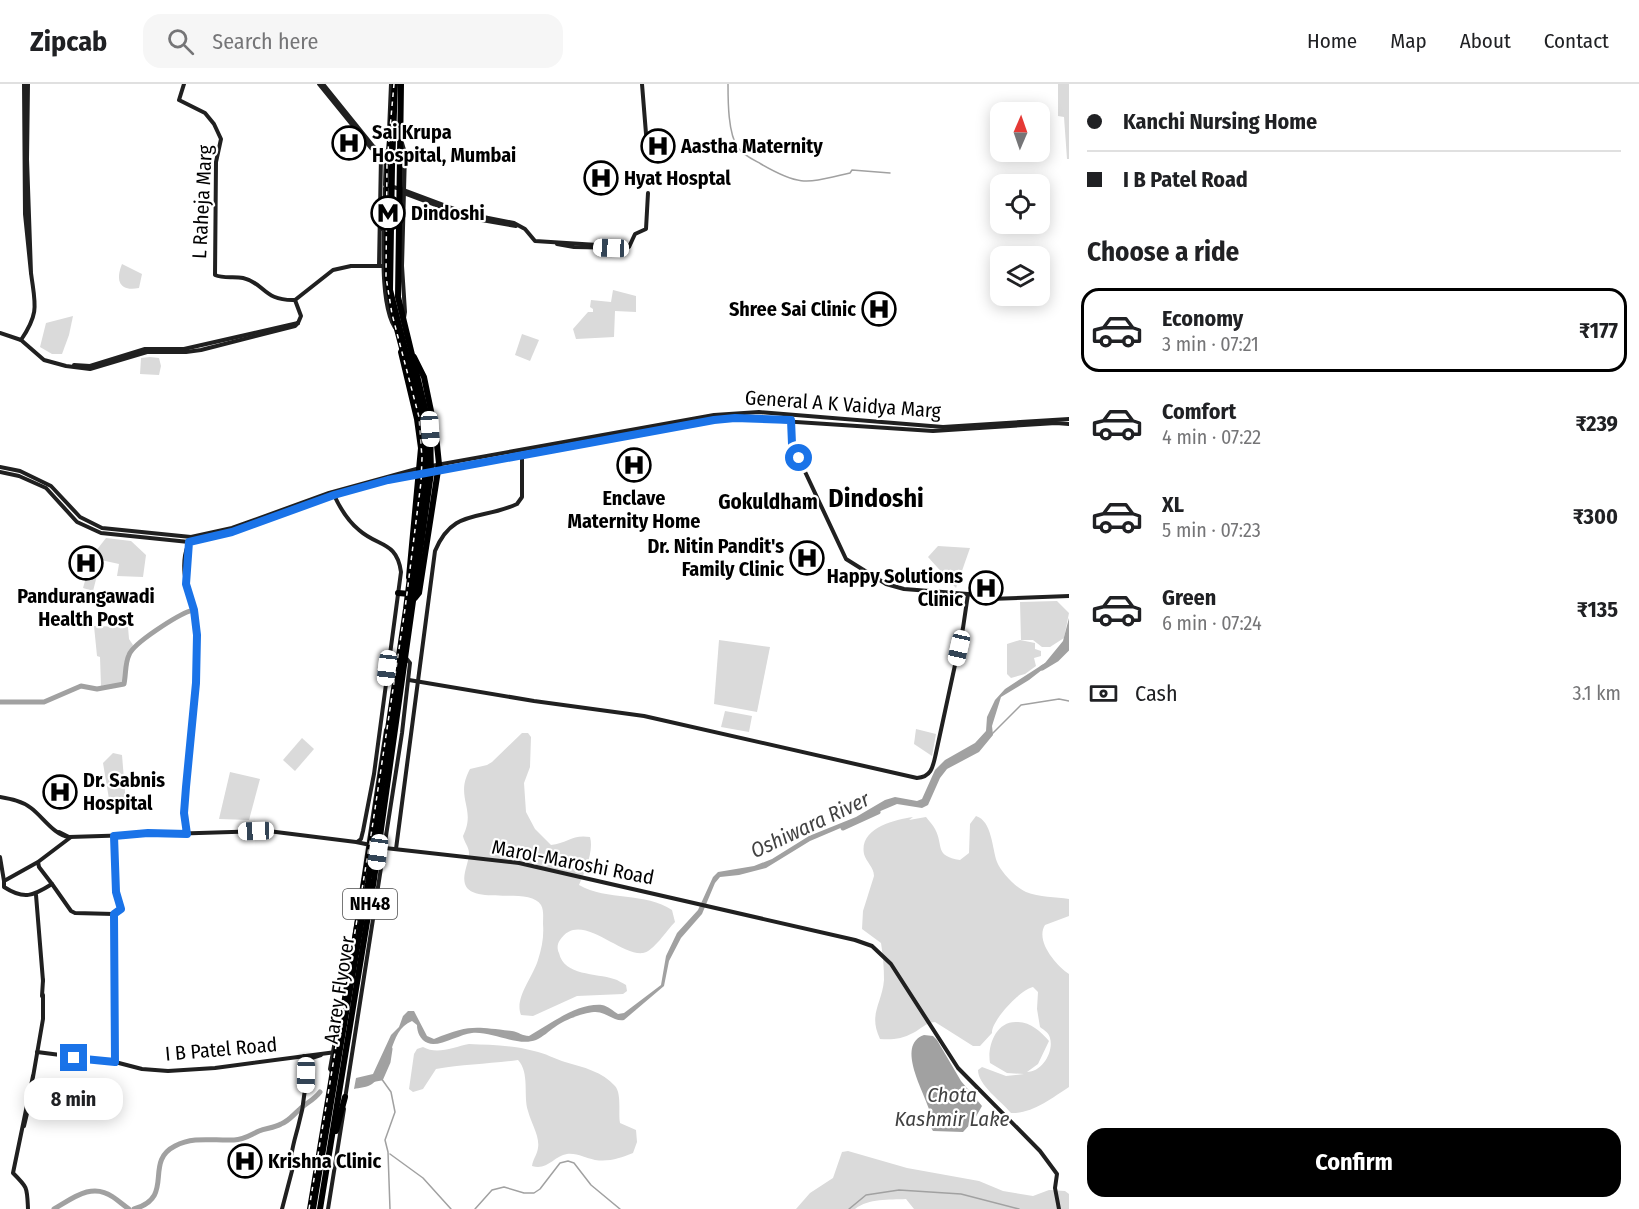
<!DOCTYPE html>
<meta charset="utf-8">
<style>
:root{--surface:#fff;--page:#f6f6f6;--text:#202124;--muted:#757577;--line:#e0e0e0;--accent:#000}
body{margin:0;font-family:"Fira Sans Condensed",sans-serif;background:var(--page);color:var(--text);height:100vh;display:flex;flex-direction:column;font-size:22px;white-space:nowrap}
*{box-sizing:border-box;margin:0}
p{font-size:20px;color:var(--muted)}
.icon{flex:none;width:33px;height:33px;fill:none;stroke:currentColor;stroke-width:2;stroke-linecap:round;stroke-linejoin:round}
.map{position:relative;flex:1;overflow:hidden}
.drawer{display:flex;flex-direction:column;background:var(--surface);width:570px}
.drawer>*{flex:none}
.banner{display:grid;align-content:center;height:132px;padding:0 18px;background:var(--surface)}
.needle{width:39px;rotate:2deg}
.fabs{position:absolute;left:990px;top:18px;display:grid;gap:12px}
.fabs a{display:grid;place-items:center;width:60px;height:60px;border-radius:12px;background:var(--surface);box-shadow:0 3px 15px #0003;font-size:30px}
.end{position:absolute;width:27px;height:27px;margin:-14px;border:8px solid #1a73e8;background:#fff;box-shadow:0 0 0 3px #fff}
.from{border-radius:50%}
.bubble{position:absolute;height:42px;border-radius:18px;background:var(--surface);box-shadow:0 3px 15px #0003;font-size:20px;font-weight:700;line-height:42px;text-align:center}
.car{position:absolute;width:18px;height:36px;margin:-18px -9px;border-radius:8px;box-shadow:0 0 4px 2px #0007;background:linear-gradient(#fff 24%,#345 0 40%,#fff 0 76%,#345 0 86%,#fff 0)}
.banner b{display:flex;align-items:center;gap:21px;height:57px;font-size:22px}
.banner b+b{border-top:2px solid var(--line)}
.banner i{width:15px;height:15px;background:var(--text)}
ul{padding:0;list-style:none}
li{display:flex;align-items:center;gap:18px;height:84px;margin:0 12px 9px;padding:0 6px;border:3px solid transparent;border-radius:18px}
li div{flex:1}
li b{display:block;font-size:22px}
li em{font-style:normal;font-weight:700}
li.active{border-color:var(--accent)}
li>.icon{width:54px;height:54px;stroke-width:1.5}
h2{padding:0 18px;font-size:27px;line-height:72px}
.pay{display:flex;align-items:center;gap:15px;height:66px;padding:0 18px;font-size:22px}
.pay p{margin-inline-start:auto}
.action{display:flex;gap:12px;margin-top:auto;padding:12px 18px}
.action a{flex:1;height:69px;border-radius:18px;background:var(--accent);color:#fff;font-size:24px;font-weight:700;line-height:69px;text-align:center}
header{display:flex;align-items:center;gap:36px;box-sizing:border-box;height:84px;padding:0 30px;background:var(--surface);border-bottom:2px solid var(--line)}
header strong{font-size:28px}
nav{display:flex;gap:33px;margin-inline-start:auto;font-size:21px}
.search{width:420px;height:54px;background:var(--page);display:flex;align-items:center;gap:15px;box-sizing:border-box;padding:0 21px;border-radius:18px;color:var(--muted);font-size:22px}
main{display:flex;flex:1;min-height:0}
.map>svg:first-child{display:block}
.green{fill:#dadada}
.water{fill:#a1a1a1}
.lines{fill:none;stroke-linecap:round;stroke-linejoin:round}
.stream{stroke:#a1a1a1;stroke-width:1.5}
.river{stroke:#a1a1a1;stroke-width:5}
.secondary{stroke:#202020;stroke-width:4}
.highway{stroke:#000;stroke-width:6}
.rail-casing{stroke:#000;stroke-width:4}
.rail{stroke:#fff;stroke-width:1.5;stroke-dasharray:4.5;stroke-linecap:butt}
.route{stroke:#1a73e8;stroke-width:8}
.labels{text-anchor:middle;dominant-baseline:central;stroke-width:4.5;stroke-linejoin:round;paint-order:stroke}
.shield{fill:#fff;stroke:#4c4c4c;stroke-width:1.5}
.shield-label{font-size:18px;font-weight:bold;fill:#000}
.poi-label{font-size:20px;font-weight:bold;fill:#000;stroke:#fff;text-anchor:start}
.street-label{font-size:20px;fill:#000;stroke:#fff}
.neighbourhood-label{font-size:21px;font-weight:bold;fill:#000;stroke:#fff}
.water-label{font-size:21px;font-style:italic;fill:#424242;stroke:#fff}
.district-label{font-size:26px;font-weight:bold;fill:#000;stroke:#fff}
</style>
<header>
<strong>Zipcab</strong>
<div class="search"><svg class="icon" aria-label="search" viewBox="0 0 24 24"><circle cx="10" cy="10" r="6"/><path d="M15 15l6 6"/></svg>Search here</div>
<nav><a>Home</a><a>Map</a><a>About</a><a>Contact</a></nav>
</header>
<main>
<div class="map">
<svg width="1069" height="1125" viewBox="0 0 1069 1125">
<rect width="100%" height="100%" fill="#fff"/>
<g class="green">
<polygon points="1058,0 1069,0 1069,75 1067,75 1064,33 1058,32"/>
<path d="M122,180L142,190L139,204C120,208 115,197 122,180Z"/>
<polygon points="613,206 636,212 636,228 615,227 614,253 576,255 573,245 588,228 593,228 593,225 590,223 591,216 611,218"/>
<polygon points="73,232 69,251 62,270 52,270 40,263 46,239"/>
<polygon points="522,250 539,256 530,277 515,271"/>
<polygon points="150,273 159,274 161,282 159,291 140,290 141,274"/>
<polygon points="106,454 131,457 146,471 143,493 117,492 119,480 101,476 93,507 83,504 92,472"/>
<polygon points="938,462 970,464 956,504 928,473"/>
<polygon points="1057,517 1069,529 1064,554 1050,563 1042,563 1033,556 1021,556 1020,518"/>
<polygon points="94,542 128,543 129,555 133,561 127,574 124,599 101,602 100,573 97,572"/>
<polygon points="719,556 770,563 757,628 714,620"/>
<polygon points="1020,556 1035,559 1035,565 1041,567 1041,572 1034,574 1036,582 1025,590 1011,594 1007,590 1007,560"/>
<polygon points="725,627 752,632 749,648 721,643"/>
<polygon points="916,645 936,650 932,672 914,660"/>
<path d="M522,649H528L531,653L530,683L524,699L526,728L535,745L551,761C567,759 573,750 590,753C594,767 585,787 579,801C607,817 646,808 672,826L675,838C667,846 653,868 643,869C619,872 580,825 560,856C557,860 557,865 559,869C564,892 596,889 614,895C618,896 622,899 626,901L627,907L623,910L577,912L533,932L521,931C514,914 533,893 538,876C542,863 544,853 543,840C543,834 544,826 541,821C530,802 472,822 465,800C462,790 469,779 469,769C469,763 464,758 463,752C477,724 454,714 470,685L487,681L492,678Z"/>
<polygon points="302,654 314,665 295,687 283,676"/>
<polygon points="113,669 122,671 126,720 110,721 103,679"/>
<polygon points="230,688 260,695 249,736 219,735"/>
<path d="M976,732C992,737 992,764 997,778C1001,788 1016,804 1026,808C1039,813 1056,813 1069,815V832L1045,841C1035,857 1056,881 1069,890V1003C1052,1014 1032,1030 1011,1029C1001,1017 978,1001 978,986L982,983L1006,992L1024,990L1007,989L990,979C987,962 996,936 1018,938C1031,938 1041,948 1049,957L1038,980L1027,988C1042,988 1054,968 1050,954C1049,949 1044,946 1040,943L1037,925L1038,908L1033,903C1021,905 991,937 992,949L980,962H973L935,938C925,939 921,945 913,949C902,955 892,956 880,955C868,930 882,920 884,896C884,884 883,871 881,859L862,845L863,827L874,792C874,783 866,778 864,770C859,744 894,736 913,733L909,736L926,733C929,737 933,741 935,745C944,762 934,772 960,776L969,769L970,740Z"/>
<path d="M469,960C490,961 513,961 534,967C545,969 555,975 565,978C583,983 603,988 615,1002C622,1010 618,1029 620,1039L636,1046L637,1058L633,1069C620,1074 610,1078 595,1076C585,1074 578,1069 567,1070C554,1072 547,1087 532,1082C533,1075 537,1071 538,1064C540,1052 531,1039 528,1027C523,1012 530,989 518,976C491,980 463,980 436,985L423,1005L413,1008L409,1005L414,970L417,965L423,963C437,971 454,963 469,960Z"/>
<path d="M848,1067L907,1084L979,1097L1003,1107L1033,1112L1049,1106L1065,1107L1069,1110V1125H914L906,1115C889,1116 869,1114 855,1125H796L810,1109L833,1094L842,1068Z"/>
</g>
<g class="water">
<path d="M1069,534V561L1065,568L1029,596L1001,613L992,642L993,651L979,668L947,685L940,694L928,721L922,724L897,720L810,757L766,784L739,791L720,793L715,799L702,830L681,854L669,877L664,902L624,936C614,938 605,927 594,928C583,929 564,936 555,943C549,947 543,953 536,956C518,963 492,947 472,949C460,950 438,964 428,959C420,956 417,948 417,941L412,937C387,947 394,986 372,1000C368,1003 359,1004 354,1005L356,994L373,990L391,951L399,943L403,932L408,927H414L427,952L434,955C470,940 475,943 512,947C519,948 522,952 529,952C550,940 577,919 602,921C608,922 613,927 618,930L624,929L661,901L666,872L677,849L698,826L713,793L718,788L754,782L772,775L809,752L856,733L885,716L895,713L917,717L922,715L935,686L945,676L975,659L986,647L987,633L995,616L1005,605L1045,579L1063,557Z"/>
<path d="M924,951L933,952L937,956L961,997L982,1022L974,1036L963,1048L933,1047C929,1041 931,1035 930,1028C925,1009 895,961 924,951Z"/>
</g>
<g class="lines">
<g class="stream">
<path d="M728,0C728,17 728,50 738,64C743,71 754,76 761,80C801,103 806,99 850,89L852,86L890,89"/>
<polyline points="992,650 1021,621 1059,615 1069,617"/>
<polyline points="381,994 391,1008 395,1028 385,1056 388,1068 390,1125"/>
<polyline points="390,1070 423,1094 451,1125"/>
<polyline points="475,1125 492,1106 504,1103 524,1109 534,1109 540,1105 560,1079 568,1077 574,1079 591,1101 620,1125"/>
<polyline points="849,1125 866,1111 899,1106 961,1110 1019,1125"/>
</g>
<g class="river">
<polyline points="1042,584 1057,575 1069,563"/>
<path d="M0,618H44L81,602L97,605L124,600C126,590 125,579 129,571C133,559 178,531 190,527"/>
<polyline points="843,744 878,728"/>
<polyline points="370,996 381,994 388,978 390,965"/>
<path d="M54,1125C73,1114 92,1098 113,1113C119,1117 123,1121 129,1125"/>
<path d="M134,1125C176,1113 143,1078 175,1062C194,1052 213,1057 234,1056C244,1056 250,1051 259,1047C266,1044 274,1044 281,1040C289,1037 293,1031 299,1026C306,1019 314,1016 320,1008"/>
</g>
<g class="secondary">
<polyline points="24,0 25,130 31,189 27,75 28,0"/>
<path d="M184,0L179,16L205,29L214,40L221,55L216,78L215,191C224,195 234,192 243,194C265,199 263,217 295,216"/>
<polyline points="319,0 371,64 381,72"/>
<polyline points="323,0 373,62 383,71"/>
<polyline points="391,0 389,47 392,53"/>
<polyline points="642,0 647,62"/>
<polyline points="402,59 405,69 402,182 405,228 404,234"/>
<polyline points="386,68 385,101 401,105 468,130 514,139 525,145 535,157 629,163 635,150 646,145 648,109"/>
<path d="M385,104C385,135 376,232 400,249"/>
<polyline points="406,110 470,134 516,142"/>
<polyline points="382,145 383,120"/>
<polyline points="557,160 574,163 625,164"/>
<polyline points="379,182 381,72 393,62"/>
<polyline points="295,216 333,186 351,182 382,182"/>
<polyline points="295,216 301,232 298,239"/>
<polyline points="0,249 21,256 44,276 66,282 90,285 147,268 186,268 201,266 295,242 298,239"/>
<path d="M21,256C40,228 35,220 31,189"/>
<polyline points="74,281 90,282 145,265 184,265 298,239"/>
<polyline points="791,334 792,360 846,475 886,500 904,505 968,510 990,515 1069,512"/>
<polyline points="0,383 20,387 51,402 80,433 102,444 191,453 232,444 329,409 420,384 714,331 759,328 943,343 1069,335"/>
<polyline points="0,388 19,392 46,404 77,438 101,449 189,458 232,448 334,411 420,389"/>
<polyline points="437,388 714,336 735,334 933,347 1056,339 1069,340"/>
<path d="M334,411C340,424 348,437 359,446C378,463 397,457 401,488L374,690L363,747L361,755L357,758"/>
<polyline points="187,490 189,462"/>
<path d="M409,596L534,617L644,632L917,694C932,693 933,682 936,669L963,544L968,510"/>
<path d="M0,713C11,715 22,717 31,724C43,733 54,751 69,753L59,748"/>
<path d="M187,750C181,684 200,618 197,551C196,521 176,491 188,461"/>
<polyline points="69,753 268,747 356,758 385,764 519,779 855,856 872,862 891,880 958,984 1040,1067 1057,1090 1055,1104 1059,1125"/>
<path d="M396,765L435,467C453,424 480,437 517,420L522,413V372"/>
<polyline points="0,773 4,797"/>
<path d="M38,778L39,783L52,800C33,812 24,816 4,803V797L38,778L71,753"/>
<polyline points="52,800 71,827 75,829 114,830"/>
<polyline points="36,811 43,897"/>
<polyline points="114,830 115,978"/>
<polyline points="114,830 121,825 116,809 114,752"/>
<polyline points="42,912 43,896"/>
<polyline points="37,968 115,978 142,985 168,987 215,984 336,968"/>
<polyline points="336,973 386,646 390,641"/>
<polyline points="302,977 321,971"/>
<polyline points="334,990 330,985 337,945"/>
<polyline points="33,993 43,935 43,911"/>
<polyline points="345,1015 402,649 410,579 406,574"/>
<polyline points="24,1042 29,1021"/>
<path d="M291,1085C289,1072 295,1055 298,1043C305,1019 307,996 304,972"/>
<path d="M28,1125C27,1103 28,1104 13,1089L33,992"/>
<polyline points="282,1125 293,1083"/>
<polyline points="328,1125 344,1025"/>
</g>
<g class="highway">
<polyline points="404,262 401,268 417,335 421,364 409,493"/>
<polyline points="414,273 424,293 436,351 439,380 419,509 415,514"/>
<polyline points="398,509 410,510"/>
<polyline points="336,1047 345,1013"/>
<polyline points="313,1125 368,799 426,390 426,363 423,335 390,206 392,83 395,0"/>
<polyline points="320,1125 374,795 431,389 430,345 398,213 401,0"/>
</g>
<defs>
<polyline id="rail" points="309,1125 372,745 405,525 421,398 422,374 419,333 392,230 386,193 387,78 394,0"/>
</defs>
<use href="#rail" class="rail-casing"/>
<use href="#rail" class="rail"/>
</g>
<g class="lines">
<polyline class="route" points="74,974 115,978 114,830 121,825 116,808 114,752 148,749 187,750 184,729 186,703 196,599 197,551 194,526 186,500 189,458 232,448 334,411 388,396 714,336 735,334 791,336 792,360 799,374"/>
</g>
<defs>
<symbol id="hospital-ring" viewBox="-11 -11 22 22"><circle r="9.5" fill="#fff" stroke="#000" stroke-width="1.5"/><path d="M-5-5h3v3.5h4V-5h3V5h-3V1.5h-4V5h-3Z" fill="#000"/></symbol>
<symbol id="metro-ring" viewBox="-11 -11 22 22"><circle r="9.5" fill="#fff" stroke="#000" stroke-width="1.5"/><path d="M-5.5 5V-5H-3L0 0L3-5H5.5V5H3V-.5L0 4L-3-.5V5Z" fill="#000"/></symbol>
</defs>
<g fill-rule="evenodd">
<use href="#hospital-ring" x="330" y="40" width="38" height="38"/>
<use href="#hospital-ring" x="639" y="43" width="38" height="38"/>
<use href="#hospital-ring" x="582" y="75" width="38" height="38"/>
<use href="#metro-ring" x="369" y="110" width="38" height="38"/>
<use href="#hospital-ring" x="860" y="206" width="38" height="38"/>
<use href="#hospital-ring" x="615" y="362" width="38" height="38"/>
<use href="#hospital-ring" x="788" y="455" width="38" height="38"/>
<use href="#hospital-ring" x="67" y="460" width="38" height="38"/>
<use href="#hospital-ring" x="967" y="485" width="38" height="38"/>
<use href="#hospital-ring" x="41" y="689" width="38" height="38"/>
<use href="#hospital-ring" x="226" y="1058" width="38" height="38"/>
</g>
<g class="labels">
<rect class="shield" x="343" y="805" width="54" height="30" rx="4.5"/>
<g class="shield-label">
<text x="370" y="820">NH48</text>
</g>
<g class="poi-label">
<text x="372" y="48">Sai Krupa<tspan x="372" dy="23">Hospital, Mumbai</tspan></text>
<text x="681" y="62">Aastha Maternity</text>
<text x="624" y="94">Hyat Hosptal</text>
<text x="411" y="129">Dindoshi</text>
<text x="856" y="225" text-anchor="end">Shree Sai Clinic</text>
<text x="634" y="414" text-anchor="middle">Enclave<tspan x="634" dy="23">Maternity Home</tspan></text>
<text x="784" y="462" text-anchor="end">Dr. Nitin Pandit's<tspan x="784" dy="23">Family Clinic</tspan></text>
<text x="963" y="492" text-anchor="end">Happy Solutions<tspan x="963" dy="23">Clinic</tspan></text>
<text x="86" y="512" text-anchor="middle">Pandurangawadi<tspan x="86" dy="23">Health Post</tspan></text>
<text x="83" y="696">Dr. Sabnis<tspan x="83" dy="23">Hospital</tspan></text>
<text x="268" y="1077">Krishna Clinic</text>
</g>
<g class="street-label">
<text transform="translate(202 118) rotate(-87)">L Raheja Marg</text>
<text transform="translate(843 320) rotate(4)">General A K Vaidya Marg</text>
<text transform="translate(573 778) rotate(11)">Marol-Maroshi Road</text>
<text transform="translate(339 906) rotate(-81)">Aarey Flyover</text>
<text transform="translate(221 965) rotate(-5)">I B Patel Road</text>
</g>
<g class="neighbourhood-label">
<text x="768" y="418">Gokuldham</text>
</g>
<g class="water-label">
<text transform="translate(810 741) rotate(-25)">Oshiwara River</text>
<text x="952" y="1011">Chota<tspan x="952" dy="24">Kashmir Lake</tspan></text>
</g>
<g class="district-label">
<text x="876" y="414">Dindoshi</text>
</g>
</g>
</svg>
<div class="fabs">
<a><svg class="needle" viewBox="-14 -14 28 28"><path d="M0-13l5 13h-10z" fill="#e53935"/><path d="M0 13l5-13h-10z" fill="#757577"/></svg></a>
<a><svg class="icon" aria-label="locate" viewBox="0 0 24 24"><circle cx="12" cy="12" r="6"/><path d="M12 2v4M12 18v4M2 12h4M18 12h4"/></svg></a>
<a><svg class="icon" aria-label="layers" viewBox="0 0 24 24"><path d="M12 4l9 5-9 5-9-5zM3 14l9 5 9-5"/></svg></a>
</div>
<i class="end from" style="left:799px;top:374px"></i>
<i class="end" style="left:74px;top:974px"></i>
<div class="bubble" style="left:24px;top:994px;width:99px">8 min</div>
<i class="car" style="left:611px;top:164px;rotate:272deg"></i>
<i class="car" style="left:430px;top:345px;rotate:176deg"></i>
<i class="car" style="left:959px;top:564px;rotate:193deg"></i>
<i class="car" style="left:387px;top:584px;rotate:187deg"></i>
<i class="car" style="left:256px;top:747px;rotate:268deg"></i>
<i class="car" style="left:378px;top:768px;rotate:188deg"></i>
<i class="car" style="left:306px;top:991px;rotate:181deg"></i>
</div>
<section class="drawer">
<div class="banner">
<b><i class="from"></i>Kanchi Nursing Home</b>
<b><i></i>I B Patel Road</b>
</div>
<h2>Choose a ride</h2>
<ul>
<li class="active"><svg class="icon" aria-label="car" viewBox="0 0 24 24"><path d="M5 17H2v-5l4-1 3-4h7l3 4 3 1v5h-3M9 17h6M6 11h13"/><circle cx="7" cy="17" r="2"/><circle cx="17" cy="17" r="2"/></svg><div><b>Economy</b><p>3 min · 07:21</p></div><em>₹177</em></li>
<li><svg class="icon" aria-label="car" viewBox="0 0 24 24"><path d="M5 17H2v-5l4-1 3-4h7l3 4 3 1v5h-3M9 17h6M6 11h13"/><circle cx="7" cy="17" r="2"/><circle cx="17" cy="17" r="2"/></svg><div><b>Comfort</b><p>4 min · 07:22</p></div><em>₹239</em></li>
<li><svg class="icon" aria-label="car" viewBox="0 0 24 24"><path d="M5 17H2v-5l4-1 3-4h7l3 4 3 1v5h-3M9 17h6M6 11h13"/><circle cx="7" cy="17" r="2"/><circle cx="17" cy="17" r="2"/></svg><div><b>XL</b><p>5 min · 07:23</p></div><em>₹300</em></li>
<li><svg class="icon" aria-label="car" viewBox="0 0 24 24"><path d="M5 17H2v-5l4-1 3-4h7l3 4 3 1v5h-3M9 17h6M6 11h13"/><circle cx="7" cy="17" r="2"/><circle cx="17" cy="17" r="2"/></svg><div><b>Green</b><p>6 min · 07:24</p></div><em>₹135</em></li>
</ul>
<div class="pay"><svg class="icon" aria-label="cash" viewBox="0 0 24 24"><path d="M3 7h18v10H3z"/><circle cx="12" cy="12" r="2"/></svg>Cash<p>3.1 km</p></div>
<div class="action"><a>Confirm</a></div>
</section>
</main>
